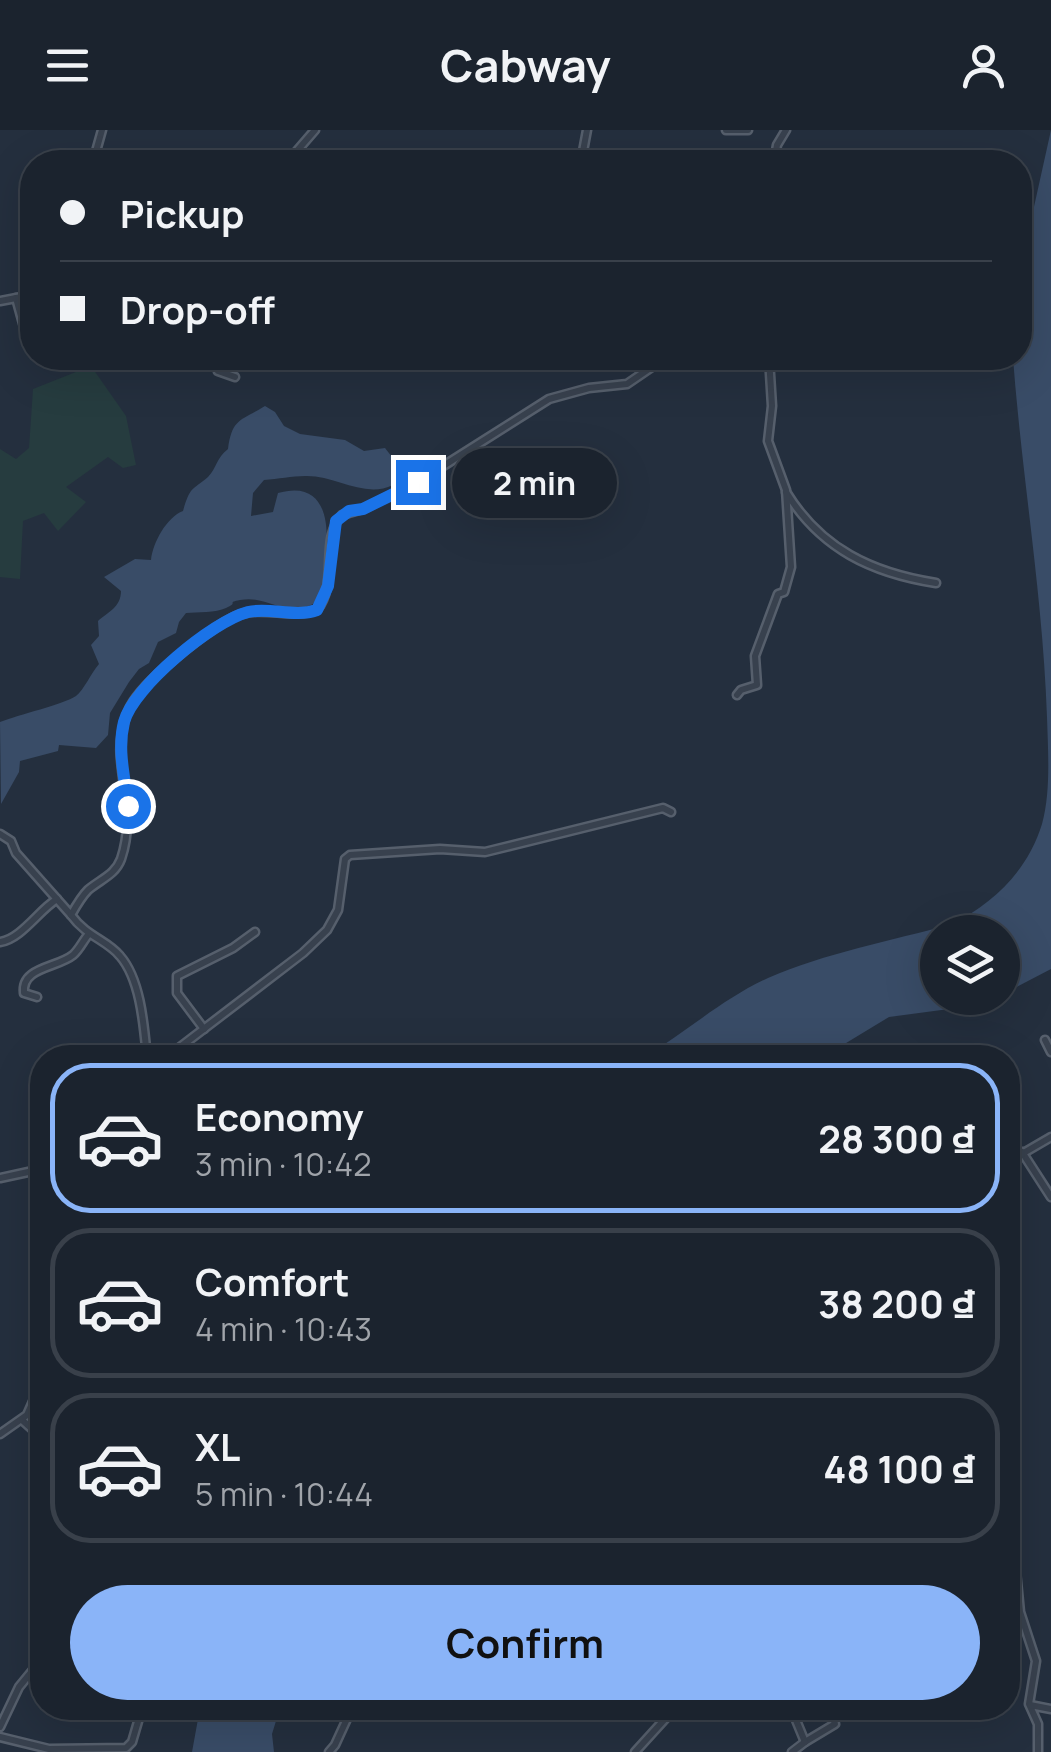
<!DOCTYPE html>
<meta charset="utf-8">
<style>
:root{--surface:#1b232e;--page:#242b36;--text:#f1f3f6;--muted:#a0a4aa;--line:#39404a;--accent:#8ab4f8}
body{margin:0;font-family:Manrope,sans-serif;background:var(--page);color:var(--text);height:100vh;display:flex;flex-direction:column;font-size:38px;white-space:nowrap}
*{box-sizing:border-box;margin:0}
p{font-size:32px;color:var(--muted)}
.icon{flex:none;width:55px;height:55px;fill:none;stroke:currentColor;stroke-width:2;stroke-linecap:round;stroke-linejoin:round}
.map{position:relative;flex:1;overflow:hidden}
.side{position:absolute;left:30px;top:915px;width:990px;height:675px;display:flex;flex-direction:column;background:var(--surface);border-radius:40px;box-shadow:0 10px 40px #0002,0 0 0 2px var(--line)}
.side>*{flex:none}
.hud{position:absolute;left:20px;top:20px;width:1012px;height:220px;border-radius:40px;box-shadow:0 10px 40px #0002,0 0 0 2px var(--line);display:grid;align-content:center;height:220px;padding:0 40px;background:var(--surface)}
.tools{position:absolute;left:920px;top:785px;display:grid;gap:20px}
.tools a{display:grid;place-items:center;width:100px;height:100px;border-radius:50%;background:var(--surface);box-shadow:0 10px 40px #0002,0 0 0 2px var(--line);font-size:50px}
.end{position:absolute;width:45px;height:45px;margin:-22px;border:12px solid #1a73e8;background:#fff;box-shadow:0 0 0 5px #fff}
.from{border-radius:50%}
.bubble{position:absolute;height:70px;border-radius:35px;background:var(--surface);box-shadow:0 10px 40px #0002,0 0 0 2px var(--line);font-size:32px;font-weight:700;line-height:70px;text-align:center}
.hud b{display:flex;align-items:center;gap:35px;height:95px;font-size:38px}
.hud b+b{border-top:2px solid var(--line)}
.hud i{width:25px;height:25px;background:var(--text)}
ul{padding:18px 0 0;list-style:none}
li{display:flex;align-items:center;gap:30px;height:150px;margin:0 20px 15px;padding:0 20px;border:5px solid var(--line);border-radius:40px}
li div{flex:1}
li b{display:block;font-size:38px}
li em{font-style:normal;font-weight:700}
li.current{border-color:var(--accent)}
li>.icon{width:90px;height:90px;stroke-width:1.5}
.button{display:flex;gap:20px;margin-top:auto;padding:20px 40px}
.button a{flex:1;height:115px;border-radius:60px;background:var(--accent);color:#111;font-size:40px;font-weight:700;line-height:115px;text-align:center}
header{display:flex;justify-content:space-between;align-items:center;height:130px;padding:0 40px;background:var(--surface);font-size:45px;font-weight:700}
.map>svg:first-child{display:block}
.green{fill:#263c3f}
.water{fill:#394c67}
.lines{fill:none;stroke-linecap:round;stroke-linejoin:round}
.minor-casing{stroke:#565f6c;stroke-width:11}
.minor{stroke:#38414e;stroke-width:6}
.route{stroke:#1a73e8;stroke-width:12}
</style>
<header><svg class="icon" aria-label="menu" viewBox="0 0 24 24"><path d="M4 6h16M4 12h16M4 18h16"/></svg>Cabway<svg class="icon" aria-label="person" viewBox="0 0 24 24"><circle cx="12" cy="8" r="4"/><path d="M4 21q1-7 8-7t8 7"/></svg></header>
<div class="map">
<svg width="1051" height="1622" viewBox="0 0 1051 1622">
<rect width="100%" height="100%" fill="#242f3e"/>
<polygon class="green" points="91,236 126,286 136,335 123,338 108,327 66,357 86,372 58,401 44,383 23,391 20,449 0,447 0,319 16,329 29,318 33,259"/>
<g class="water">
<path d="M1051,0V839L1003,864L1002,802H938V868H993L964,877L889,887L823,927H645C686,902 724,868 768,848C825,823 891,811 952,794C994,773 1028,740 1042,694C1051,662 1048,621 1047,587C1043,467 1022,348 1013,228H1020V140Z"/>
<path d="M265,276L275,282L284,296L300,304L345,310L364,321L385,318L392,327L393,355C364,369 336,345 305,346C292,346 278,349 264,350L253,363L251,386L273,382L278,363C327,349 330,395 325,430C323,444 324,458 318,471C286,492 270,464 240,470C225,473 240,472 226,478C216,483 197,482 186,483L179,492L176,503L158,512L149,533L139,539L129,552L110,583L108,605L96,618L59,615L58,621L20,631L19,642L1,674L0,592C18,585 64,574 76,566C84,560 91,543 99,534L91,515L99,506L98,491C108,482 121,477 121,461L104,447L135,429L151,430C153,412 167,387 183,381C190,357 191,361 208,347C217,338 216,328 228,319C232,288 241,291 265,276Z"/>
<polygon points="200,1578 280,1578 272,1604 274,1622 192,1622"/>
</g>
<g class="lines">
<defs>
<g id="minor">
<polyline points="726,0 748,0"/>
<polyline points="289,30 315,0"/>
<polyline points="93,32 102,0"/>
<polyline points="273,32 281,28 290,32"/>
<polyline points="581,32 587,0"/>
<polyline points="774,32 777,15 786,0"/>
<polyline points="16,168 27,208 32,213"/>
<polyline points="0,171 32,165"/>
<polyline points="221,228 218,241 235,247"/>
<path d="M786,362C821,419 872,443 936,453"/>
<polyline points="737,565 741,560 757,555 755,526 778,464 784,462 791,437 786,360 768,311 772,276 769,228"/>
<polyline points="0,704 11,711 16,723 71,785"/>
<path d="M0,812C21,809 38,781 57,769"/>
<path d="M37,867L24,863C21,837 57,838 73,825C79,820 83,811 88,805"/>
<polyline points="204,899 177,863 177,846 233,818 255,802"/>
<polyline points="1045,910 1051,922"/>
<path d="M147,928C144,897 141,850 120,826C107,810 87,807 71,785C76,776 81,767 88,760C101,749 115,745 121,729C133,694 124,665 121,630C119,613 122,593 130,577C143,551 206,501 234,487C261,474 289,490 317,480C339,453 319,409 342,385L363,379L418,352L549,269L589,258L627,254L665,228"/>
<polyline points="158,928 171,924 303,823 327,800 338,780 345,729 350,725 440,719 485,722 663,678 671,682"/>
<polyline points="1022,1022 1051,1067"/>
<polyline points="1008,1032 1051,1007"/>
<polyline points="0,1048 42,1039"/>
<polyline points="22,1290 42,1308"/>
<polyline points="0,1304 27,1285 42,1251"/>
<polyline points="1008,1359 1020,1482 1036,1531 1029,1574 1038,1594 1038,1622"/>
<polyline points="1030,1575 1051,1579"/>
<polyline points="539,1578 543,1578"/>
<polyline points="791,1578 805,1612 835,1594 830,1578"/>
<polyline points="0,1597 19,1557 42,1529"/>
<polyline points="0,1607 49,1619 126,1618 132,1612 142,1578"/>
<polyline points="329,1622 335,1615 352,1578"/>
<polyline points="635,1622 675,1578"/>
<polyline points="792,1622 805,1612"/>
</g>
</defs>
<use href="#minor" class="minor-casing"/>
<use href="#minor" class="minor"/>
</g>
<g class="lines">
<path class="route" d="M128,676C125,647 117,621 124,592C133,557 213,491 248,482C271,477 294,488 317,480L328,456L336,391L349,381L363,379L418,352"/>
</g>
</svg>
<div class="tools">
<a><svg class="icon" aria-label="layers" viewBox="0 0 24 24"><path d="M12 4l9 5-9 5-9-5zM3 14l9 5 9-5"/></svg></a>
</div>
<i class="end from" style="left:128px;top:676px"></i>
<i class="end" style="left:418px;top:352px"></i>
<div class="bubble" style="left:452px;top:318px;width:165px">2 min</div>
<div class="hud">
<b><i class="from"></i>Pickup</b>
<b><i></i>Drop-off</b>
</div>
<section class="side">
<ul>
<li class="current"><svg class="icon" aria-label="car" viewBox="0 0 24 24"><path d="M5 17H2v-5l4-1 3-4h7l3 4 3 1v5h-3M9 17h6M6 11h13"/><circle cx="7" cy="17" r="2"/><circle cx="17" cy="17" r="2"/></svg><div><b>Economy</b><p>3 min · 10:42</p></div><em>28 300 ₫</em></li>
<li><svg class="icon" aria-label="car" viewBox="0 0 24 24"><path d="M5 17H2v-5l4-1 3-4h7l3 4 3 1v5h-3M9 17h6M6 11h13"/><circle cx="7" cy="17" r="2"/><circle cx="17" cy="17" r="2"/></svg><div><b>Comfort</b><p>4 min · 10:43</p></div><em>38 200 ₫</em></li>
<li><svg class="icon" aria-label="car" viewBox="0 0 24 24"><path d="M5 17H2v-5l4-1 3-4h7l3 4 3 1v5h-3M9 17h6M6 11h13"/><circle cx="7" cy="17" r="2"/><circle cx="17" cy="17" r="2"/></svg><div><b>XL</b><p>5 min · 10:44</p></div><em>48 100 ₫</em></li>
</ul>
<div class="button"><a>Confirm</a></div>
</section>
</div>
